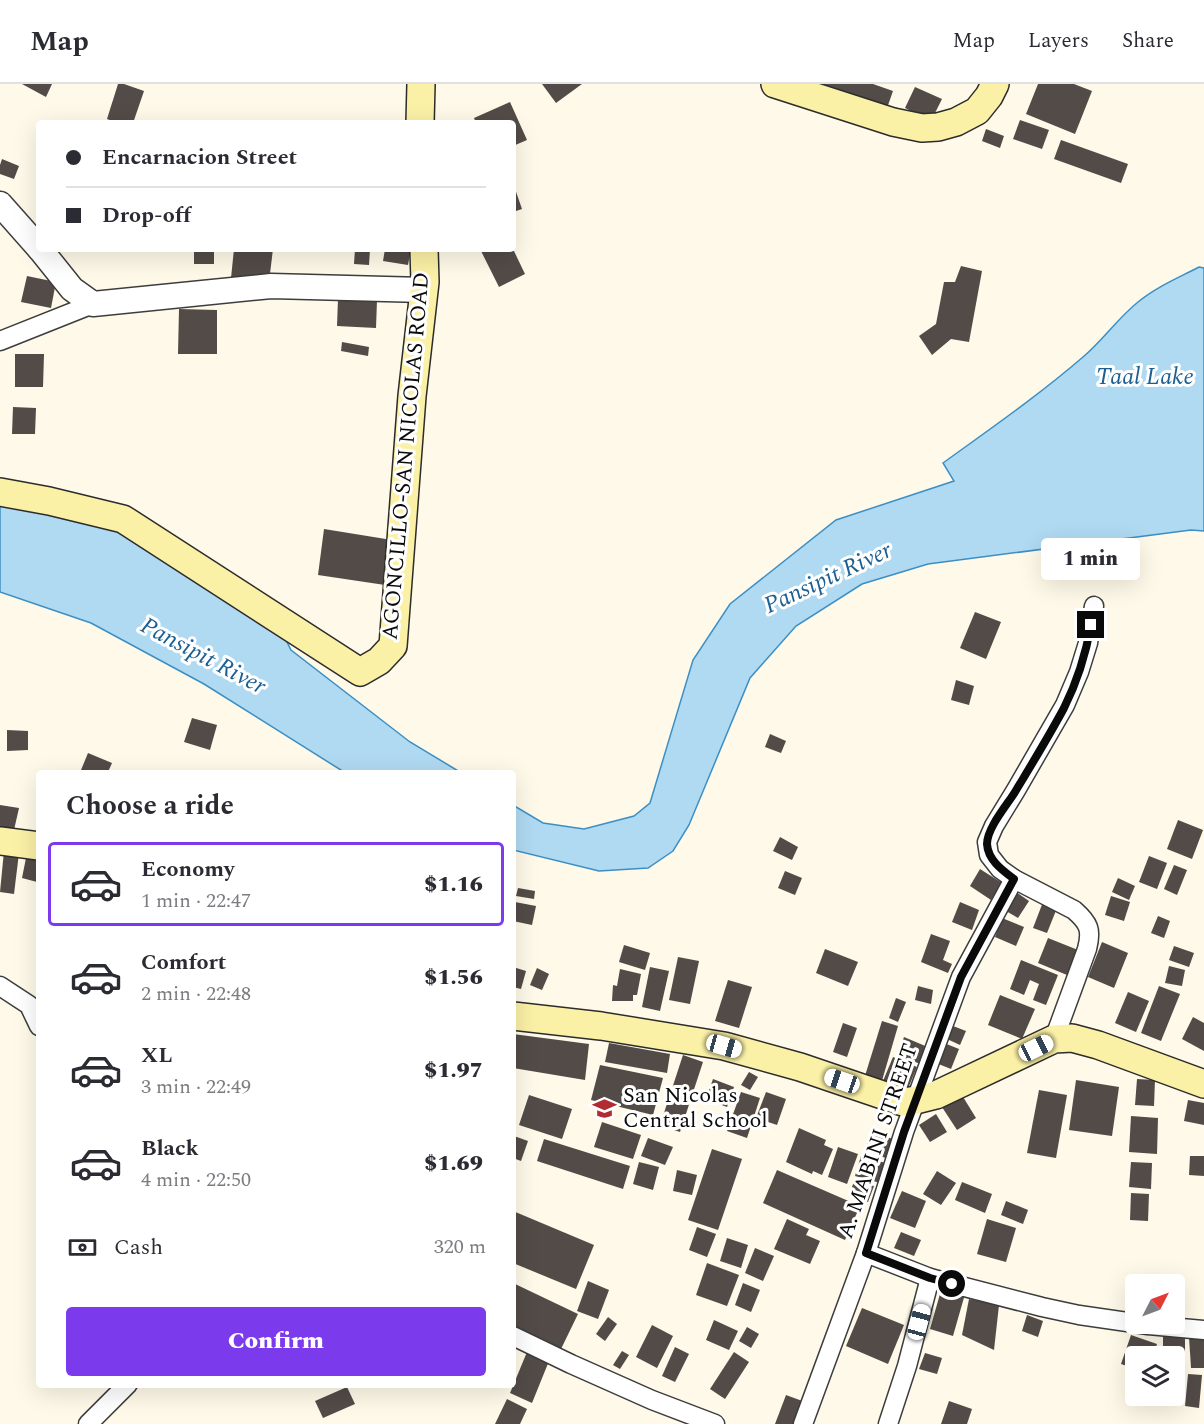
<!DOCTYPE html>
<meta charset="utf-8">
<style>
:root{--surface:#fff;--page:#f7f7f7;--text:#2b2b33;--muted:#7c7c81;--line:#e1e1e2;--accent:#7c3aed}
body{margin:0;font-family:Spectral,serif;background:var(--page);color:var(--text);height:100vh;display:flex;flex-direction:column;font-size:22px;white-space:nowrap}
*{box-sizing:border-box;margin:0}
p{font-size:20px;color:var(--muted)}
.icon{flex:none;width:33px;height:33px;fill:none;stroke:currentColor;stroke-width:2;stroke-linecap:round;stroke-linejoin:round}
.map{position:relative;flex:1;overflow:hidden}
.sheet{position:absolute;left:36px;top:686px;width:480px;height:618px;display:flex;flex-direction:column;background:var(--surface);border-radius:6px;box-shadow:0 6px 24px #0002}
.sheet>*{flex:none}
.banner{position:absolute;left:36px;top:36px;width:480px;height:132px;border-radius:6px;box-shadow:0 6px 24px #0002;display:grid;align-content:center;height:132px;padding:0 30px;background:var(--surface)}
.needle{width:39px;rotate:48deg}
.buttons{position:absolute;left:1125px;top:1190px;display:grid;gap:12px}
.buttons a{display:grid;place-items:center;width:60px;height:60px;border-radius:6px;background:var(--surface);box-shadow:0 6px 24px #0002;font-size:30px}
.end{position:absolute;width:27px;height:27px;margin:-14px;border:8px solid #0a0a0a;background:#fff;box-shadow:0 0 0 3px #fff}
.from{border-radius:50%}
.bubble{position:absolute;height:42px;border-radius:6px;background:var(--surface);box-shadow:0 6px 24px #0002;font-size:20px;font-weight:800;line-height:42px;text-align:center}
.car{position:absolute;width:18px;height:36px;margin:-18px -9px;border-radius:8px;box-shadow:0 0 4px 2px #0007;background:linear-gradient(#fff 24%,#345 0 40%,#fff 0 76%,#345 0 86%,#fff 0)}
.banner b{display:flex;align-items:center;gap:21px;height:57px;font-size:22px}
.banner b+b{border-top:2px solid var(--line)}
.banner i{width:15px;height:15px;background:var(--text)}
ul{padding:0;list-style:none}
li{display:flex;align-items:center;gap:18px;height:84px;margin:0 12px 9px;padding:0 18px;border:3px solid transparent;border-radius:6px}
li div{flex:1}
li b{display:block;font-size:22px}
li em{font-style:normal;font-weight:800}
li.on{border-color:var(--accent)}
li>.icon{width:54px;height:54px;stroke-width:1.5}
h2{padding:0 30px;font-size:27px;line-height:72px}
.pay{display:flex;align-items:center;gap:15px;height:66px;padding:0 30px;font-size:22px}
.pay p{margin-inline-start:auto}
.action{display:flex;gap:12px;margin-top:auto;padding:12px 30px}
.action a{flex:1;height:69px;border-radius:6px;background:var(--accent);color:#fff;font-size:24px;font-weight:800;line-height:69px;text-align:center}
header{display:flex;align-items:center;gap:36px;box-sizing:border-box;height:84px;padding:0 30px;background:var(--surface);border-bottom:2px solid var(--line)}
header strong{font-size:28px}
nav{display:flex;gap:33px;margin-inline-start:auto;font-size:21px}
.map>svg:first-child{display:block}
.water{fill:#b0daf2;stroke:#3b8fc5;stroke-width:1.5}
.building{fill:#524b47}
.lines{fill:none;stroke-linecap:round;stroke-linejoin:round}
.minor-casing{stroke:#3d3d3d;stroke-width:21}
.tertiary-casing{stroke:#3d3d3d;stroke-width:27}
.secondary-casing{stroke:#2c2c2c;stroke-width:30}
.minor{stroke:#fff;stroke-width:18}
.tertiary{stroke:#fff;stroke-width:24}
.secondary{stroke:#faf0a6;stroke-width:27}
.route{stroke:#0a0a0a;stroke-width:8}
.labels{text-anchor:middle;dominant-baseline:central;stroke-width:6;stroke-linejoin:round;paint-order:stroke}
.street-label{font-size:22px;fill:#0a0a0a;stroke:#fff}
.poi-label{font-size:22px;fill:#0a0a0a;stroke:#fff;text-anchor:start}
.water-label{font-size:24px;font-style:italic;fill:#1c6093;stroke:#fff}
</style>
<header>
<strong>Map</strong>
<nav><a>Map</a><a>Layers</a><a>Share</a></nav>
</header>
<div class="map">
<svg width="1204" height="1340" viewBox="0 0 1204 1340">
<rect width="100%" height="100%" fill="#fef9e8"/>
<g class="water">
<path d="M1199,183L1204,184V447L1191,446L928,480L862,500L796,542L750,594L689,741L673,767L648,784L599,787L513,766V721L543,739L584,745L634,732L650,719L693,576L730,520L836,436L954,397L943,379C990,345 1039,311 1083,273C1103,256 1118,234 1138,218C1156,203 1178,194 1199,183Z"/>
<polygon points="67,418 278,540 291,566 410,658 460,688 344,688 204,600 91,539 0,508 0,419"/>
</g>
<g class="building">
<polygon points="22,0 52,0 46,13"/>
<polygon points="118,0 124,0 144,7 133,39 117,39 107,35"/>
<polygon points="542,0 582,0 556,19"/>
<polygon points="814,0 873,0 893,7 886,27"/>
<polygon points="1038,0 1074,0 1092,7 1075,50 1026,30"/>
<polygon points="915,3 942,15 931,37 905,24"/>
<polygon points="510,18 527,56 513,62 513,39 476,39 474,34"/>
<polygon points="1020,36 1049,46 1042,65 1013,55"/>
<polygon points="986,45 1004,52 1000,64 982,57"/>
<polygon points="1061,56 1128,80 1121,99 1054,75"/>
<polygon points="2,75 19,82 14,95 0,90 0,81"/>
<polygon points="513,99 522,125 513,128"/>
<rect x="194" y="165" width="20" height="15"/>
<polygon points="234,165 273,165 269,198 231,194"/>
<polygon points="355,165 370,165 369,181 354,180"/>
<polygon points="385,165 411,165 408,181 383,177"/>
<polygon points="480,165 513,165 525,190 499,203"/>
<polygon points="961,182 982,187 969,258 951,255 932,271 919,252 936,240 944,198 955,198"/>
<polygon points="27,192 56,198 51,224 21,218"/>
<polygon points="338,215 377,216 376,244 337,242"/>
<polygon points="179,225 217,226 217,270 178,270"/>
<polygon points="342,258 369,263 368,272 341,267"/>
<polygon points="15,270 44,270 43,303 15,303"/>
<polygon points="13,323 36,324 35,350 12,350"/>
<polygon points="324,445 392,456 385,501 318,491"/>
<polygon points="975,528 1001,538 986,575 960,564"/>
<polygon points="956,596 974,602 969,621 951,616"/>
<polygon points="192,634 217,641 210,666 184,658"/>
<polygon points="7,646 28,647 28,666 7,667"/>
<polygon points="770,650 786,657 781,669 765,663"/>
<polygon points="88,669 112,679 108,688 88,688 81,686"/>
<polygon points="0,721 19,724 14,746 0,743"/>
<polygon points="1178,736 1203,746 1192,775 1167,765"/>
<polygon points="780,753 798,763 792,776 773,767"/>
<polygon points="4,767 19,769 14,810 0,808"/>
<polygon points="1149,772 1167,779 1157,805 1139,798"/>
<polygon points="26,774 39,777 39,793 37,798 22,794"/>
<polygon points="1174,781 1187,786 1177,811 1164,805"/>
<polygon points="980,785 1002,799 991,816 970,802"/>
<polygon points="785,787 802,794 795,811 778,804"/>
<polygon points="1118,794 1135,802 1129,816 1112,808"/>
<polygon points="518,804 535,807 534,815 516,812"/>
<polygon points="1013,806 1029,817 1018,834 1001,824"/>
<polygon points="1111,812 1130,818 1124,837 1105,831"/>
<polygon points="515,818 536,822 532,841 513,837"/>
<polygon points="960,818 979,826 972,846 952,838"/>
<polygon points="1043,818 1057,824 1047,849 1033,844"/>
<polygon points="1158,832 1170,837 1164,854 1151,849"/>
<polygon points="1002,834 1024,843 1016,862 995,853"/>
<polygon points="931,850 950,857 943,876 952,880 948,889 921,878"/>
<polygon points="1048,854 1078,866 1067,891 1038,879"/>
<polygon points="1102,858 1128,869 1114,904 1088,893"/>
<polygon points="624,861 650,869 645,886 619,878"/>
<polygon points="1174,862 1194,869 1189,883 1169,876"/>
<polygon points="825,865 858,878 848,902 816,889"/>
<polygon points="678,873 699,877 690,920 669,916"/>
<polygon points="1021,876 1058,891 1046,921 1033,916 1039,900 1030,896 1024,911 1010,905"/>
<polygon points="1169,882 1185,886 1182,902 1165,899"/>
<polygon points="513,883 526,887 521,905 513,903"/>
<polygon points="650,883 669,887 660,927 642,923"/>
<polygon points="537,884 549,890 542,906 530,901"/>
<polygon points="620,885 641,890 637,911 633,911 633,917 612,917 613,901 617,902"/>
<polygon points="728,896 752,903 739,944 715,937"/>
<polygon points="918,902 933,906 931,920 915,916"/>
<polygon points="1159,902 1180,910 1161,957 1141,949"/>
<polygon points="1128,908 1149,917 1136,948 1115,939"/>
<polygon points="1000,911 1035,925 1022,955 988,941"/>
<polygon points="896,914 906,918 898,938 889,934"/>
<polygon points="1193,933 1204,939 1204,967 1182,955"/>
<polygon points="882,937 898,942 881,1000 864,995"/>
<polygon points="843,939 857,944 847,973 833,968"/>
<polygon points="953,942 966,947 960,961 947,955"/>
<polygon points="513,950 589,960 585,996 513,984"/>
<polygon points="904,953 930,964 923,981 897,971"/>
<polygon points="609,959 670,970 667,989 605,978"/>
<polygon points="944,959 959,965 951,985 936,979"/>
<polygon points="683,971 703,978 680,1048 660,1041"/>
<polygon points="893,973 917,983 907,1007 883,997"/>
<polygon points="600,981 663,994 653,1031 591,1016"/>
<polygon points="749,988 758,993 750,1006 741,1001"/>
<polygon points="713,995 734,1003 727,1023 706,1015"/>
<polygon points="1137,995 1155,996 1154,1022 1135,1021"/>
<polygon points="1076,996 1119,1003 1112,1052 1069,1046"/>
<polygon points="1039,1006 1067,1011 1056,1074 1027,1069"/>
<polygon points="741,1008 760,1014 747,1054 727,1047"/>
<polygon points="766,1008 786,1015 777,1041 756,1034"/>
<polygon points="960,1008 976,1034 957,1046 940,1020"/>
<polygon points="529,1011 572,1025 562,1055 519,1041"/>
<polygon points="1188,1016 1204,1019 1204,1041 1184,1037"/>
<polygon points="936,1030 947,1048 930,1058 919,1041"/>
<polygon points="1131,1032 1158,1034 1157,1070 1129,1068"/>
<polygon points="602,1038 641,1051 633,1075 594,1063"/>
<polygon points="799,1044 826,1056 824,1061 833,1065 822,1091 813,1087 812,1090 786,1078"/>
<polygon points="872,1047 895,1056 888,1075 865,1066"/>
<polygon points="514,1052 528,1057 521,1077 513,1074"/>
<polygon points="648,1054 673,1063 665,1081 641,1072"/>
<polygon points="544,1055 630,1082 623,1105 537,1077"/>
<polygon points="838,1063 858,1070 847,1100 828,1093"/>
<polygon points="712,1065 742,1075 718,1146 688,1136"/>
<polygon points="861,1072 889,1080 884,1100 855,1092"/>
<polygon points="1190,1072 1204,1072 1204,1092 1189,1091"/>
<polygon points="639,1078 659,1083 653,1106 633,1100"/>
<polygon points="1131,1078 1152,1079 1151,1105 1129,1103"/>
<polygon points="677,1086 697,1091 692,1111 673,1107"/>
<polygon points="777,1086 860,1122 845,1156 763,1119"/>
<polygon points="937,1087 956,1099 941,1121 923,1110"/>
<polygon points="855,1095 874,1102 868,1118 849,1111"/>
<polygon points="962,1098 992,1110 985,1129 955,1116"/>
<polygon points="902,1107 926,1117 915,1144 890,1134"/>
<polygon points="1131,1109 1149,1110 1148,1137 1130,1136"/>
<polygon points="1006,1117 1028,1126 1023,1140 1001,1131"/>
<polygon points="513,1127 594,1161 576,1205 513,1179"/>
<polygon points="787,1135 809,1145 806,1151 820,1157 810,1180 774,1165"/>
<polygon points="987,1135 1016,1144 1006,1178 977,1170"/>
<polygon points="697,1143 716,1150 707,1173 689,1166"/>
<polygon points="901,1148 921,1156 914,1172 894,1164"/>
<polygon points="727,1154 748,1161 741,1184 720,1177"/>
<polygon points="755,1164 774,1172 763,1197 745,1189"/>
<polygon points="707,1179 739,1191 727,1222 696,1211"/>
<polygon points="588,1197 609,1206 598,1235 577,1227"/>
<polygon points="513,1199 578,1230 561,1265 513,1242"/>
<polygon points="743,1199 760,1206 751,1228 735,1221"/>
<polygon points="942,1203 965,1210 953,1252 930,1245"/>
<polygon points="969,1215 999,1221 994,1266 962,1251"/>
<polygon points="862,1224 904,1241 888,1280 846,1262"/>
<polygon points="1027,1231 1043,1237 1038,1253 1022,1247"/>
<polygon points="608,1233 617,1240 605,1257 596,1250"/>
<polygon points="714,1236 738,1247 729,1266 706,1256"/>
<polygon points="652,1241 673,1252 657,1284 636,1273"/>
<polygon points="747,1243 759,1250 751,1264 739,1257"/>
<polygon points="1131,1251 1157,1260 1153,1272 1136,1272 1136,1285 1121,1280"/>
<polygon points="1163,1251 1185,1251 1185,1282 1174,1282 1174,1272 1163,1272"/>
<polygon points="1189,1253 1204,1253 1204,1284 1191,1284"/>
<polygon points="675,1263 689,1270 675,1298 662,1292"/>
<polygon points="622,1267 629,1271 620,1285 613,1281"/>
<polygon points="527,1268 549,1277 532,1319 510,1309"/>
<polygon points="734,1268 749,1278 725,1315 710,1305"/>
<polygon points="925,1269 942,1274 937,1290 919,1285"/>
<polygon points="1174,1285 1181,1286 1178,1312 1174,1312"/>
<polygon points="1188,1290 1202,1291 1199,1324 1185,1322"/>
<polygon points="347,1303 355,1320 323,1334 315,1317"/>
<polygon points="786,1311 805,1318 797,1340 775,1340"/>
<polygon points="507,1315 527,1325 520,1340 495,1340"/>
<polygon points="949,1317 972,1325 967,1340 941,1340"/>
</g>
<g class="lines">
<defs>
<g id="minor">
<polyline points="0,257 93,220"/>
<polyline points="0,902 29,921 39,942"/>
<path d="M1054,955L1087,865C1092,846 1089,839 1074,826L1014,795L1000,785L989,771L987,758L994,742L1016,706L1065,621L1079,588L1088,559L1094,522"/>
<polyline points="866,1169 930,1194 1042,1223 1079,1231 1148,1241 1204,1246"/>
<polyline points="513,1252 571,1280 652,1316 715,1340"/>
<polyline points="88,1340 128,1300"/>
<polyline points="803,1340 866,1169 904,1048 961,893 1014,795"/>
<polyline points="888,1340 907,1282 930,1194"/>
</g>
<g id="tertiary">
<polyline points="0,120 39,164"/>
<polyline points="40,165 72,205 93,220 271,202 424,206"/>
</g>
<g id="secondary">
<polyline points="775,0 893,38 922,44 938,43 956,38 977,27 989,12 995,0"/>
<polyline points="420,39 421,0"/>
<polyline points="0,408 49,417 123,435 360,588 379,577 393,562 412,312 425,198 424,165"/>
<polyline points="0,757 39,762"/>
<polyline points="513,932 601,942 724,962 800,983 903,1018 916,1016 936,1011 1054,955 1072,954 1098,961 1204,1000"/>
</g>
</defs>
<use href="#minor" class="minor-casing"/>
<use href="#tertiary" class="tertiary-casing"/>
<use href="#secondary" class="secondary-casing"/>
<use href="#minor" class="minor"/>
<use href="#tertiary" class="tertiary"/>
<use href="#secondary" class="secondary"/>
</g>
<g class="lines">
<path class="route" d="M952,1200L930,1194L866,1169L904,1048L961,893L1014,795C1002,786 988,776 987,760C987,744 1007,721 1015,708C1032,680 1049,652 1064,624C1077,598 1086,569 1091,541"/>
</g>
<defs>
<symbol id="school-bare" viewBox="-9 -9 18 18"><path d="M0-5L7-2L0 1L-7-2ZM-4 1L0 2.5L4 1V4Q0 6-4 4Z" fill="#b12b32" stroke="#fff" stroke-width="2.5" paint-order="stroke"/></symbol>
</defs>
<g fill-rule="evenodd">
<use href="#school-bare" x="588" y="1008" width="33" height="33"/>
</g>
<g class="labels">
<g class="street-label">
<text transform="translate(406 372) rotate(-85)">AGONCILLO-SAN NICOLAS ROAD</text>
<text transform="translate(878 1057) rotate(-71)">A. MABINI STREET</text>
</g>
<g class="poi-label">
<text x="623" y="1011">San Nicolas<tspan x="623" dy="25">Central School</tspan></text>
</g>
<g class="water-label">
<text x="1145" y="293">Taal Lake</text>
<text transform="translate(828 494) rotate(-25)">Pansipit River</text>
<text transform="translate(203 572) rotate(28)">Pansipit River</text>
</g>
</g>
</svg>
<div class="buttons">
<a><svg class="needle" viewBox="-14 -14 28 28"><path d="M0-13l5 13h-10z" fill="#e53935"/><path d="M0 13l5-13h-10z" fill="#7c7c81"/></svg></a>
<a><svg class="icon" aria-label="layers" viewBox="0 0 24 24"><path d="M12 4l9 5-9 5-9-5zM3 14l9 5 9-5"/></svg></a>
</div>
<i class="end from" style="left:952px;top:1200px"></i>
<i class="end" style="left:1091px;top:541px"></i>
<div class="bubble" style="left:1041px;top:454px;width:99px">1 min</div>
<i class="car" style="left:724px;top:962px;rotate:106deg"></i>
<i class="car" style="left:1036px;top:964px;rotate:64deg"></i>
<i class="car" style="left:842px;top:997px;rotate:289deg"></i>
<i class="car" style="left:919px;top:1238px;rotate:15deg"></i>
<div class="banner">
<b><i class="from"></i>Encarnacion Street</b>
<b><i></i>Drop-off</b>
</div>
<section class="sheet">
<h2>Choose a ride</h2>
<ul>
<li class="on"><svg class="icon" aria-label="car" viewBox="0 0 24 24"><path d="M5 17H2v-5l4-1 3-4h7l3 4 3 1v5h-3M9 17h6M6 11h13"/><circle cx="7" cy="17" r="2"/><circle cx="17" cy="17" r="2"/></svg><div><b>Economy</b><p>1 min · 22:47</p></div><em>$1.16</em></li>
<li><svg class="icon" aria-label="car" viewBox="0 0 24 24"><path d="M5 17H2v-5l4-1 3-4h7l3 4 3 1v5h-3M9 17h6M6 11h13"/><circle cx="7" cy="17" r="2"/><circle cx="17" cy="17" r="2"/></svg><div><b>Comfort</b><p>2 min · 22:48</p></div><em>$1.56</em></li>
<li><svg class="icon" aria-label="car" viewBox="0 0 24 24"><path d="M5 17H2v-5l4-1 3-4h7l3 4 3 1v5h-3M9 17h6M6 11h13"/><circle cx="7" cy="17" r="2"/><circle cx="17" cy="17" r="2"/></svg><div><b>XL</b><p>3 min · 22:49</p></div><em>$1.97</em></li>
<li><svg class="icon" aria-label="car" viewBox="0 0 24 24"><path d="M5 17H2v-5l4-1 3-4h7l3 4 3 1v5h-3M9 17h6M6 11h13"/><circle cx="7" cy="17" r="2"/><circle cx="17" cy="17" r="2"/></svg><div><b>Black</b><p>4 min · 22:50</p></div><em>$1.69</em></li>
</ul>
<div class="pay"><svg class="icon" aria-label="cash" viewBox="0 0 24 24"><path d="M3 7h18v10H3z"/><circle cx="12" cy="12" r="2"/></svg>Cash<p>320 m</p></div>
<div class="action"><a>Confirm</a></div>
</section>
</div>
